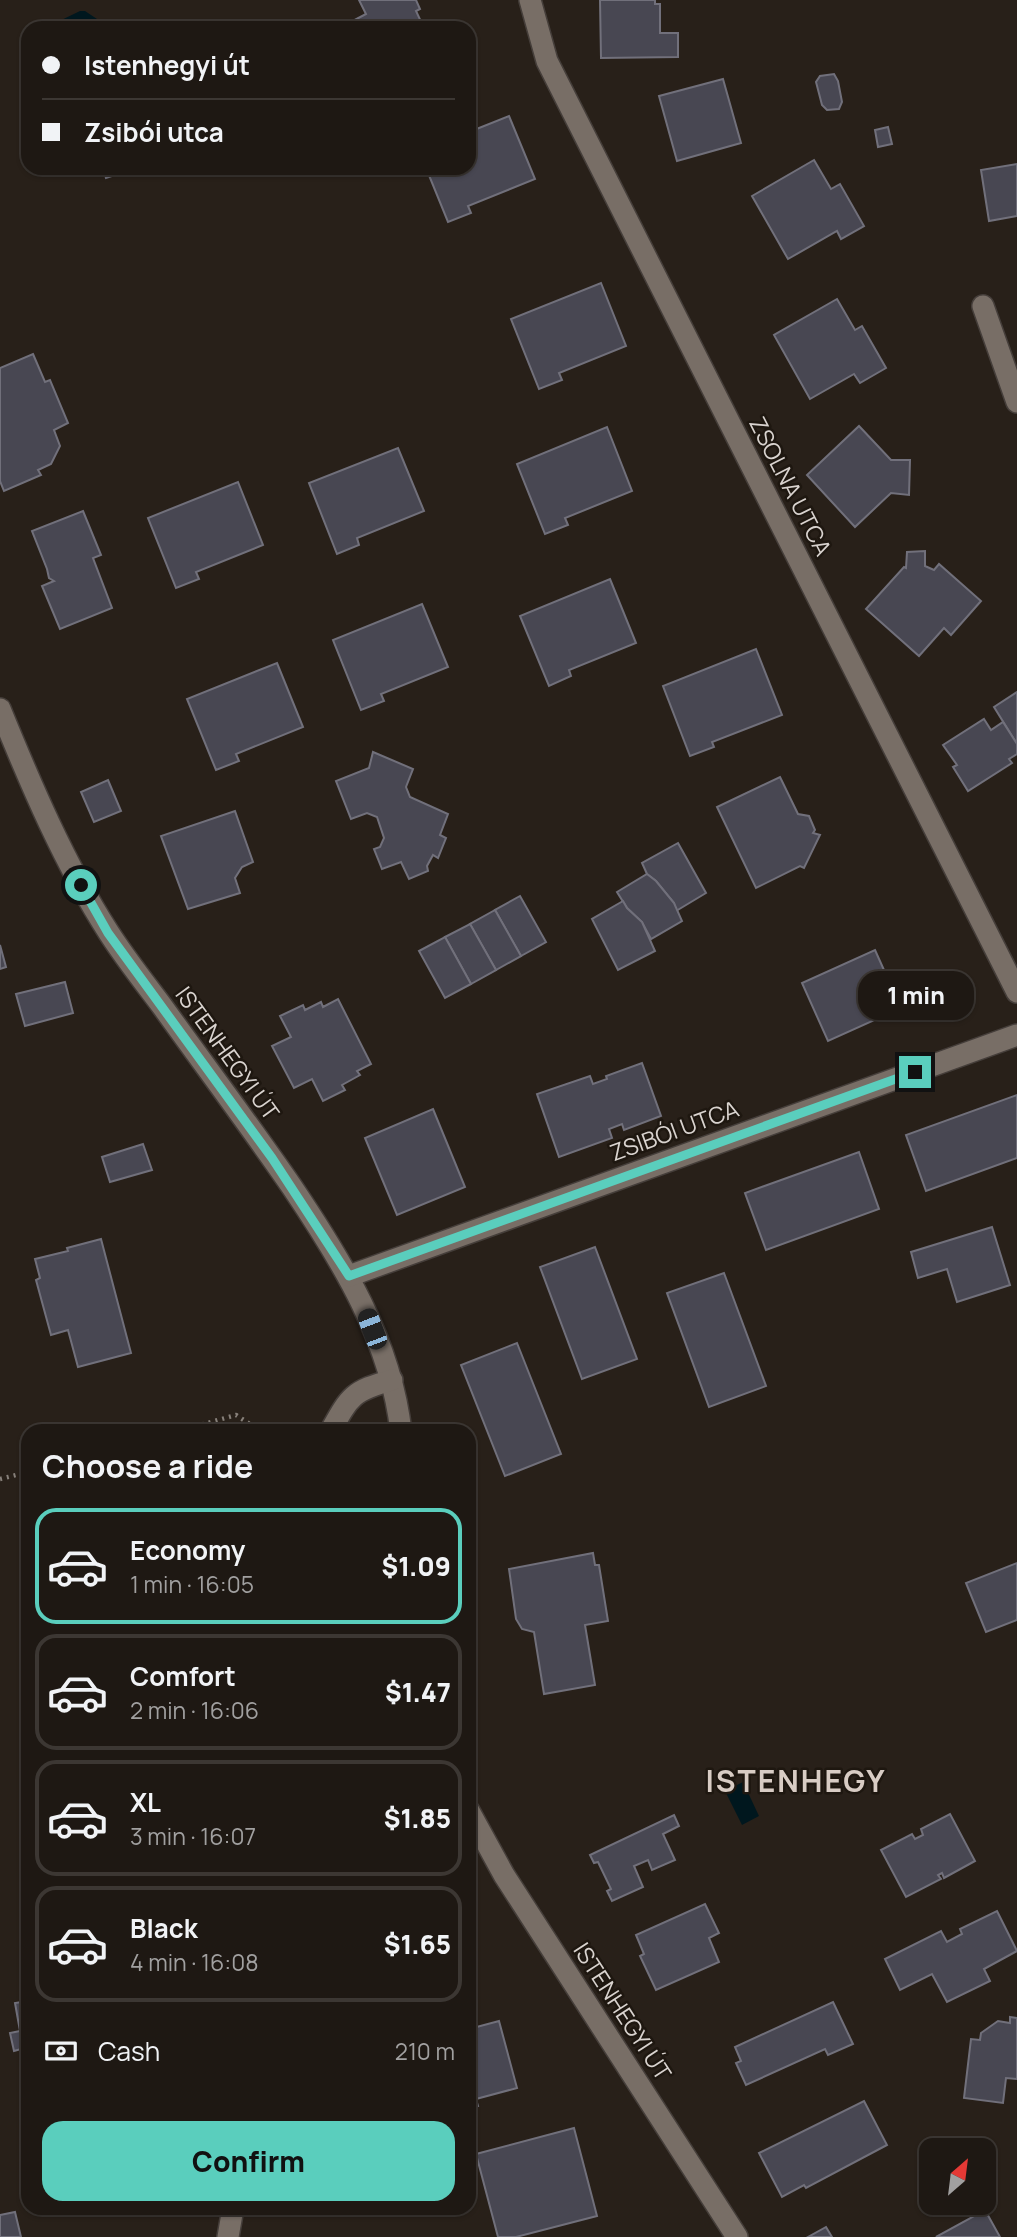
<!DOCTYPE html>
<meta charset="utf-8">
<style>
:root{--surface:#1e1813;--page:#26211c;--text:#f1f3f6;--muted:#a1a0a0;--line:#3c3733;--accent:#5acebd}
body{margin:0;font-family:Manrope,sans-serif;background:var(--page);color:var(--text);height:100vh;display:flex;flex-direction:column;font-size:26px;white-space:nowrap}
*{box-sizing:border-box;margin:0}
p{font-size:23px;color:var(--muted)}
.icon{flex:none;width:38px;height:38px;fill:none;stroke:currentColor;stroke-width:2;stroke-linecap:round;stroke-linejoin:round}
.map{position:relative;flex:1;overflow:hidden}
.details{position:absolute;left:21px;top:1424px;width:455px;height:791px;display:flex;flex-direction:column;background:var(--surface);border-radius:21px;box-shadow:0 2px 5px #0004,0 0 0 2px var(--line)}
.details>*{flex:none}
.guide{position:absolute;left:21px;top:21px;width:455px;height:154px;border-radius:21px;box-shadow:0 2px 5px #0004,0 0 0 2px var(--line);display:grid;align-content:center;height:154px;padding:0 21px;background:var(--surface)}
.needle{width:46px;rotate:28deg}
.tools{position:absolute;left:919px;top:2138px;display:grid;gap:14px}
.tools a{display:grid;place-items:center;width:77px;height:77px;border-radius:14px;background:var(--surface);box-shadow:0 2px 5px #0004,0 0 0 2px var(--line);font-size:35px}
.end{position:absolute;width:32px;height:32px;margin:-16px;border:9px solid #5acebd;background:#111;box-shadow:0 0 0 4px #111}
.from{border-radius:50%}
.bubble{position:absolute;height:49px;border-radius:21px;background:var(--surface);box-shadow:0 2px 5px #0004,0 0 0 2px var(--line);font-size:23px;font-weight:800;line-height:49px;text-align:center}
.car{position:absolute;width:21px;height:42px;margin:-21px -10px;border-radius:9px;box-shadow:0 0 5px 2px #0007;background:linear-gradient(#222 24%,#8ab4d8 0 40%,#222 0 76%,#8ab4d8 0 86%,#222 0)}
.guide b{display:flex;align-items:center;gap:24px;height:66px;font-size:26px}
.guide b+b{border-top:2px solid var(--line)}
.guide i{width:18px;height:18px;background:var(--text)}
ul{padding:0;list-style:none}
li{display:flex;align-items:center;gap:21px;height:116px;margin:0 14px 10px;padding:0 7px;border:4px solid var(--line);border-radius:21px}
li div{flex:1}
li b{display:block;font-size:26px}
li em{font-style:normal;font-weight:800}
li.on{border-color:var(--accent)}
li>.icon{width:63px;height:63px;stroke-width:1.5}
h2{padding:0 21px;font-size:32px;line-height:84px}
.pay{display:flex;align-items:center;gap:18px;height:77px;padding:0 21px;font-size:26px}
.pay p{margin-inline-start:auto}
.action{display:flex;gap:14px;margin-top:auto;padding:14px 21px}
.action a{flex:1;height:80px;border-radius:21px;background:var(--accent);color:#111;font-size:28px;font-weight:800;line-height:80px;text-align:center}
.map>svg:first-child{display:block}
.water{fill:#00171e}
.building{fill:#484752;stroke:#71707b;stroke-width:2}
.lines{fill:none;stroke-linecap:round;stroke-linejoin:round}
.minor-casing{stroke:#453e3a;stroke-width:24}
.path{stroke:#87807a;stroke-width:4.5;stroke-dasharray:2 5;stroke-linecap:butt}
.minor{stroke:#786e66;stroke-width:21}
.route{stroke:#5acebd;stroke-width:9}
.labels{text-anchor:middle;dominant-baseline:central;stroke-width:5;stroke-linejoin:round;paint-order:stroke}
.street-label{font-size:23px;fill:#d9d3cf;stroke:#1e1710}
.district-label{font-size:30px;font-weight:bold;letter-spacing:2px;fill:#d8ccc4;stroke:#1e1710}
</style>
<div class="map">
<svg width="1017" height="2237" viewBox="0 0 1017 2237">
<rect width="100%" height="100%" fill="#282019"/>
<g class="water">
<polygon points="80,11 85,11 97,19 94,28 45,28"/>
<polygon points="743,1782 759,1816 742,1825 725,1791"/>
</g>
<g class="building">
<polygon points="359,0 416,0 420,9 416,11 424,28 349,28 347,24 366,14"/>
<polygon points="600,0 655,0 655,4 660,4 660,33 678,33 678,57 601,58"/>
<polygon points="834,74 838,81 842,102 839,109 827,110 822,105 816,82 820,76"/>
<polygon points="723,79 741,143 677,161 659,96"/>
<polygon points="509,116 535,179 468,206 471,213 448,222 426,168 469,168 469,132"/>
<polygon points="888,127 892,144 878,147 875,130"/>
<polygon points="814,160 831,189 840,184 864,226 841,239 837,231 788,259 752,196"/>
<polygon points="1017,164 1017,216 989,221 981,170"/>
<polygon points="103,168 133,168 133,169 106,178"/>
<polygon points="601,283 626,346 559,373 562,380 539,389 511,319"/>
<polygon points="837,299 855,330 862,326 886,368 860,383 854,374 810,399 774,335"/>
<polygon points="33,354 45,382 50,380 68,423 54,430 60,446 51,464 38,470 41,475 4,491 0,481 0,368"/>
<polygon points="859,426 891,460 910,460 909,495 891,493 855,527 807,475"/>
<polygon points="607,427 632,491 565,518 568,525 545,534 517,464"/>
<polygon points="398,448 424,511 357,538 359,545 337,554 309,483"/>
<polygon points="238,482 263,545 196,572 199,579 176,588 148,518"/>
<polygon points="83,511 101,555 93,558 112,608 60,629 42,586 54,581 49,578 47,569 32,531"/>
<polygon points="925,551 925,566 934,570 939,564 981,601 951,635 944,628 919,656 866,609 904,567 906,568 907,552"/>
<polygon points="610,579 636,643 569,670 571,676 549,686 520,616"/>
<polygon points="422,604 448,667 381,694 384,701 361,710 333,640"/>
<polygon points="756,649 782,715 712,742 714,747 690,756 663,686"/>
<polygon points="277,663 303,727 236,754 239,761 216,770 187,699"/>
<polygon points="1017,692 1017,744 994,707"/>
<polygon points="984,719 991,730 1003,722 1017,744 1017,754 1009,759 1012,763 968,791 953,767 957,765 943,745"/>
<polygon points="373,752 413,769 406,787 410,797 448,814 440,835 446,838 438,858 433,855 427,866 428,871 409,879 401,862 382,869 374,849 380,847 384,838 377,817 367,813 351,819 336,781 369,768"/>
<polygon points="780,777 798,814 809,816 815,830 813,833 820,835 804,868 800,866 756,888 717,807"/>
<polygon points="108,780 121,811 94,822 81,792"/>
<polygon points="235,811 253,862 242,867 235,878 240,893 188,909 161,836"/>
<polygon points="678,843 706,893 676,911 674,903 656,881 647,874 642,863"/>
<polygon points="647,874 656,881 674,903 682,921 651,939 642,922 627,908 617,892"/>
<polygon points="520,896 546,942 521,956 495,910"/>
<polygon points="623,901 627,908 642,922 655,951 618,970 592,919"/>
<polygon points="495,910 521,956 496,970 470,924"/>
<polygon points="470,924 496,970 471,984 445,937"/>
<polygon points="445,937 471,984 445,998 419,951"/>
<polygon points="0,945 6,967 0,969"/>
<polygon points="875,950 901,1008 828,1041 802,983"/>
<polygon points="65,982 73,1013 25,1026 16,994"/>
<polygon points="338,999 371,1064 357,1071 360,1075 342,1085 345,1090 323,1101 312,1079 294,1088 272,1046 291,1037 280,1016 303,1005 305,1010 321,1002 323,1007"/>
<polygon points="642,1063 661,1116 624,1130 622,1124 609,1129 612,1138 559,1157 537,1094 590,1076 593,1084 607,1079 606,1076"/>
<polygon points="1017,1095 1017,1158 926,1191 906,1135"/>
<polygon points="433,1109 465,1187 397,1215 365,1138"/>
<polygon points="143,1144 152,1170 110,1182 102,1157"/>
<polygon points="859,1152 879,1209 766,1250 745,1193"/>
<polygon points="992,1227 1010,1285 957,1302 947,1269 918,1278 911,1252"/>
<polygon points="101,1239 131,1353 78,1367 68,1330 51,1335 36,1280 40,1278 35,1259 68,1251 67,1248"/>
<polygon points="595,1247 637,1359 582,1379 540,1267"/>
<polygon points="724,1273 766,1386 709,1407 667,1293"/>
<polygon points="517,1343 561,1454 505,1476 461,1365"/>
<polygon points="593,1553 595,1565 599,1565 608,1621 585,1625 595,1685 544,1694 534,1632 522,1629 516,1619 509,1569"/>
<polygon points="1017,1563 1017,1620 986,1632 966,1583"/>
<polygon points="950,1814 975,1861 944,1878 942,1873 938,1875 941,1879 906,1897 881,1850 912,1834 915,1839 923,1835 921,1829"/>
<polygon points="674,1815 679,1826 663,1834 675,1860 652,1870 648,1860 634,1866 643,1887 612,1901 607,1891 611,1889 598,1862 594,1863 590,1855"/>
<polygon points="705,1904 719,1933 709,1938 719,1962 656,1990 640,1956 644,1954 636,1935"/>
<polygon points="997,1911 1017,1951 984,1969 990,1981 947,2002 932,1974 900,1990 885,1959 941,1931 947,1942 962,1934 960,1929"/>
<polygon points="28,2001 28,2061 24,2062 21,2049 14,2051 10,2033 20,2031 15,2003"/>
<polygon points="833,2002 853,2044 828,2055 825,2049 746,2085 736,2063 741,2061 735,2047"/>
<polygon points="1010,2017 1017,2018 1017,2079 1006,2078 1003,2103 964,2098 971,2039 980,2040 981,2033 998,2021 1010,2023"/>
<polygon points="499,2021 517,2088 476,2099 478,2106 469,2108 469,2029"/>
<polygon points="864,2101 887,2145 806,2188 804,2185 782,2197 759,2153"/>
<polygon points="574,2128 597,2216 516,2237 498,2237 476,2154"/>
<polygon points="985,2210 1000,2237 936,2237"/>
<polygon points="15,2212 21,2237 0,2237 0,2215"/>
<polygon points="826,2227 832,2237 808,2237"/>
</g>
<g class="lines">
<defs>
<g id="minor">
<polyline points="530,0 547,61 1017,992"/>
<polyline points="983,306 1017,402"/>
<path d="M0,709C31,785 64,863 109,933C125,958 144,982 162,1006C205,1066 250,1126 292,1187C342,1261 391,1341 401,1432"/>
<polyline points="349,1276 1017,1035"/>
<path d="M330,1432C350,1396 352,1391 392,1380"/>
<polyline points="469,1811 504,1875 737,2237"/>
<polyline points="228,2237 233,2208"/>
</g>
</defs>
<use href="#minor" class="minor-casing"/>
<g class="path">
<polyline points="175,1432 236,1415 262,1432"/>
<polyline points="0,1479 28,1472"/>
</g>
<use href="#minor" class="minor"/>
</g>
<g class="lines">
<polyline class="route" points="81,885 108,933 272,1158 349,1276 915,1072"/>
</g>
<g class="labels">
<g class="street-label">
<text transform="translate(791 486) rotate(63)">ZSOLNA UTCA</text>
<text transform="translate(228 1053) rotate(54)">ISTENHEGYI ÚT</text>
<text transform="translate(674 1130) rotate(-20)">ZSIBÓI UTCA</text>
<text transform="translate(623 2011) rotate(57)">ISTENHEGYI ÚT</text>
</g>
<g class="district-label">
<text x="796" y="1780">ISTENHEGY</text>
</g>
</g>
</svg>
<div class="tools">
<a><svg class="needle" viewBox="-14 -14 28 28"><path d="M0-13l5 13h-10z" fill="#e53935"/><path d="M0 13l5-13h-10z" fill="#a1a0a0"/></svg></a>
</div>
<i class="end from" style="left:81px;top:885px"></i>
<i class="end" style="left:915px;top:1072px"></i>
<div class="bubble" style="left:858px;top:971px;width:116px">1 min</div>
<i class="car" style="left:372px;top:1329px;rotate:339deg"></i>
<div class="guide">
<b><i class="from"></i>Istenhegyi út</b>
<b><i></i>Zsibói utca</b>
</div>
<section class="details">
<h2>Choose a ride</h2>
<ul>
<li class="on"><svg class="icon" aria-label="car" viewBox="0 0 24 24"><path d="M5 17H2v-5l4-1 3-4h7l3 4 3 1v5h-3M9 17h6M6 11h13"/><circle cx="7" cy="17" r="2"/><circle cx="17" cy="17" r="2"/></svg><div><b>Economy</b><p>1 min · 16:05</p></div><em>$1.09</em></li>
<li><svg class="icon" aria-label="car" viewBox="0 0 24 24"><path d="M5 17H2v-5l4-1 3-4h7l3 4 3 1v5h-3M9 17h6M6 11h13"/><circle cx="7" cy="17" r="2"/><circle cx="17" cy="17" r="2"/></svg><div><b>Comfort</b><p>2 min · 16:06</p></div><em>$1.47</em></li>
<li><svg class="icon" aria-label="car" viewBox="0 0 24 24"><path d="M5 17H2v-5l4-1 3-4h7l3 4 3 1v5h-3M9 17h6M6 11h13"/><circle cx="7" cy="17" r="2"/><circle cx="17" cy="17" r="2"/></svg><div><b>XL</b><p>3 min · 16:07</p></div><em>$1.85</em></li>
<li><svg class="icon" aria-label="car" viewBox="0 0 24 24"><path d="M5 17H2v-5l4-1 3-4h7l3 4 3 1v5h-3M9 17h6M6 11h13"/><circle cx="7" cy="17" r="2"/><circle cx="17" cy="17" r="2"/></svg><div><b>Black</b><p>4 min · 16:08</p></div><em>$1.65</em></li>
</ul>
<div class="pay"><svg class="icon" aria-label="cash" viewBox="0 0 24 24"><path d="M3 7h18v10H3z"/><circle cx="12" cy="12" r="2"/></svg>Cash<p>210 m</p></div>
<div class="action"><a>Confirm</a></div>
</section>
</div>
